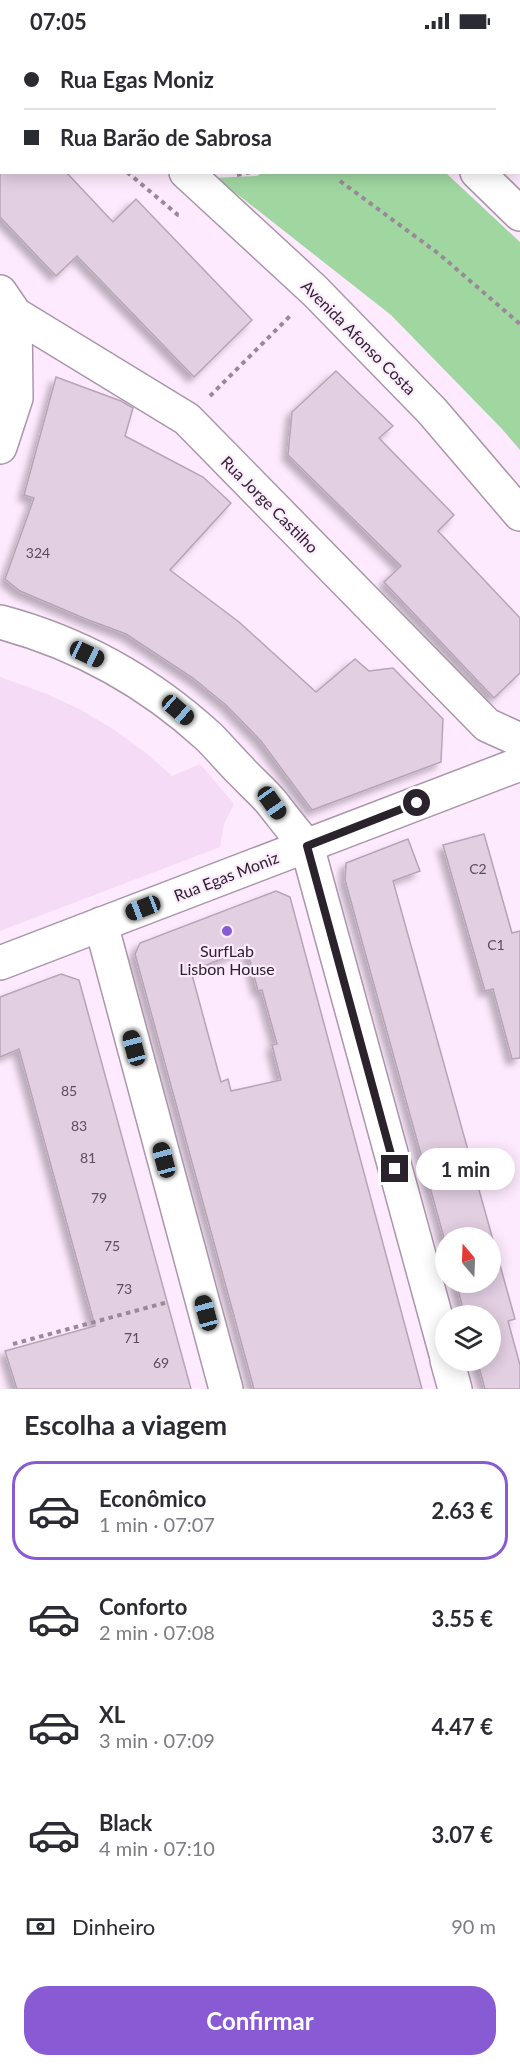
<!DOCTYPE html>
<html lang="pt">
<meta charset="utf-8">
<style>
:root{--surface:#fff;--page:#f7f7f7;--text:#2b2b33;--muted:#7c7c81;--line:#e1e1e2;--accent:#885bd5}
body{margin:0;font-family:Lato,sans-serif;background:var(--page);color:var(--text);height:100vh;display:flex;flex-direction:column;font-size:22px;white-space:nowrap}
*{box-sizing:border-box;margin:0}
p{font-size:20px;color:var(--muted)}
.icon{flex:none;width:33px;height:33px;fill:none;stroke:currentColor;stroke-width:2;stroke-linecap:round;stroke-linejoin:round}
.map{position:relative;height:1347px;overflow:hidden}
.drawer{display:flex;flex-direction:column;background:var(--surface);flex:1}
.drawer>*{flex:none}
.top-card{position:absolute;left:0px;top:0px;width:520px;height:132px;box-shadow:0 3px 15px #0003;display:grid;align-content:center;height:132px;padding:0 24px;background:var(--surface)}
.needle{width:39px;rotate:341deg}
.controls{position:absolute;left:435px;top:1185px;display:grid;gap:12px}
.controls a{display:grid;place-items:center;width:66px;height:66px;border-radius:50%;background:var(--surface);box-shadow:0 3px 15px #0003;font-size:30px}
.end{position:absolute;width:27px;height:27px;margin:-14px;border:8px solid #2b232b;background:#fff;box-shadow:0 0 0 3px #fff}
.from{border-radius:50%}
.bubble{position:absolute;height:42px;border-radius:21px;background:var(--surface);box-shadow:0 3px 15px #0003;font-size:20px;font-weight:700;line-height:42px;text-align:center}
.car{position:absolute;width:18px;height:36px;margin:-18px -9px;border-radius:8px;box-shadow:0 0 4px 2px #0007;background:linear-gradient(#222 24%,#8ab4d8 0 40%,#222 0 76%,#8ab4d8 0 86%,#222 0)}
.top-card b{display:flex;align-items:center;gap:21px;height:57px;font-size:22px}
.top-card b+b{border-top:2px solid var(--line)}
.top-card i{width:15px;height:15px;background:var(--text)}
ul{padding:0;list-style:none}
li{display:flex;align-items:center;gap:18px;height:99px;margin:0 12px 9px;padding:0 12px;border:3px solid transparent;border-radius:24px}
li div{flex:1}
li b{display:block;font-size:22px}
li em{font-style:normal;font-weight:700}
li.current{border-color:var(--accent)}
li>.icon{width:54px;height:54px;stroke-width:1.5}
h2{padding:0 24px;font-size:27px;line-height:72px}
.pay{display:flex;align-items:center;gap:15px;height:66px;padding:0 24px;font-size:22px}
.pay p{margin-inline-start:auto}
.button{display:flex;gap:12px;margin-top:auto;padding:12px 24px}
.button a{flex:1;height:69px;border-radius:24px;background:var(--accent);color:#fff;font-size:24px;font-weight:700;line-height:69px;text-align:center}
.status{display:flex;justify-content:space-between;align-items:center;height:42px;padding:0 30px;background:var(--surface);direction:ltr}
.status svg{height:16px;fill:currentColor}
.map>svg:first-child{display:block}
.built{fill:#f5dbf5}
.green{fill:#a0d7a1}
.building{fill:#e2cfe2;stroke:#b7a4b7;stroke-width:1.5;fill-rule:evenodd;filter:url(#shadow)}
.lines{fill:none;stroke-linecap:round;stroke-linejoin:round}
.street-casing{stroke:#a996a9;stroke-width:36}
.primary-casing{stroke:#a996a9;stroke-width:36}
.path{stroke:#988a98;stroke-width:4;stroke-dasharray:4.5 4.5;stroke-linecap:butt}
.street{stroke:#fff;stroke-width:33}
.primary{stroke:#fff;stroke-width:33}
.route{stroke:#2b232b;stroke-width:8}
.poi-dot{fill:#885bd5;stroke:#feeafe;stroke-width:2}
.labels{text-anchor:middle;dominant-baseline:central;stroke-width:4.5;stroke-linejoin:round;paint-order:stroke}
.number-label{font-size:14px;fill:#594e59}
.street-label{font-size:16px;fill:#2b232b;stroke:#feeafe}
.poi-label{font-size:16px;fill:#2b232b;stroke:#feeafe}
</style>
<div class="status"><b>07:05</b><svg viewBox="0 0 49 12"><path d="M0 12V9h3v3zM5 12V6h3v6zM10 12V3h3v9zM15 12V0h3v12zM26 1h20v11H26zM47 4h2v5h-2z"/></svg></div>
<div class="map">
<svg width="520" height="1347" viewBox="0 0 520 1347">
<defs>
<filter id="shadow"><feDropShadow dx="-5.5" dy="5.5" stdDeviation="3" flood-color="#0004"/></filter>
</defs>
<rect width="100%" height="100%" fill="#feeafe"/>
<polygon class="built" points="0,635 47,652 81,668 113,687 145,710 172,734 200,722 234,762 224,782 220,805 0,889"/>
<polygon class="green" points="263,130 446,131 520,200 520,408 502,387 391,273 237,152 212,136 257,134"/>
<g class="building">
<polygon points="0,130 66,130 113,180 136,157 252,278 194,335 77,214 56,234 0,175"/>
<polygon points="336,329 393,384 379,396 454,473 438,489 520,576 520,631 494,656 384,540 401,524 288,413 292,370"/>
<polygon points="56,335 121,359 133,366 125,394 203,435 231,461 170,528 239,580 316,650 355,617 369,629 393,626 443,677 441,720 312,768 261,699 226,663 193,636 126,592 86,577 20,549 5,537 34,456 24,453"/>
<polygon points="484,792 512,891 520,889 520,1016 512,1017 493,947 485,949 443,803"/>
<polygon points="408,797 420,829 393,839 515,1277 508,1279 520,1323 520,1347 485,1347 477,1318 490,1318 490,1274 465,1274 456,1240 490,1240 490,1196 446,1196 446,1203 345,838 346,821"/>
<path d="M276,849L290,855L422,1347H254L135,912L140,901ZM247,907L258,949L262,948L277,1002L272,1003L281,1038L231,1049L228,1037L221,1040L191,929Z"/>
<polygon points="61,932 79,938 191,1347 17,1347 5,1309 95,1284 19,1007 0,1015 0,955"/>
</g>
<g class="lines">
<defs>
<g id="street">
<polyline points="0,250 15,272 187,377 487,683 520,698"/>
<polyline points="0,405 16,356 15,272"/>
<path d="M0,580C79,601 149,640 209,695C220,706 230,718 241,729C251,740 263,750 272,761C284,776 294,790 307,804L446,1312"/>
<polyline points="101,882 226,1347"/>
<polyline points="0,921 520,722"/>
<polyline points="447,1318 455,1347"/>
</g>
<g id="primary">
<polyline points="301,0 301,2"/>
<polyline points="330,0 331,2"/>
<polyline points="0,7 2,7"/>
<polyline points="186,130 315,249 432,369 520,472"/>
<polyline points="477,130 520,172"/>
</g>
</defs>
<use href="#street" class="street-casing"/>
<use href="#primary" class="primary-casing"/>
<g class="path">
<polyline points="197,0 201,2"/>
<polyline points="427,0 429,2"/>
<polyline points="372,2 373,0"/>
<polyline points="519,40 520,39"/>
<polyline points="0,52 2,52"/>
<polyline points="519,58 520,58"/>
<polyline points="519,64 520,64"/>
<polyline points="127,130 178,173 183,174"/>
<polyline points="237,133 251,130"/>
<polyline points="340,139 439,212 520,282"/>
<polyline points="210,354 291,273"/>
<polyline points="13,1302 168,1260"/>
</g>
<use href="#street" class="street"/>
<use href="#primary" class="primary"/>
</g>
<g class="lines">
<polyline class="route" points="395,1127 307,804 417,761"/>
</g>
<circle class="poi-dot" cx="227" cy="889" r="6"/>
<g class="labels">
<g class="number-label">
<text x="38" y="510">324</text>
<text x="478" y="826">C2</text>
<text x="496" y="902">C1</text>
<text x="69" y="1048">85</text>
<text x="79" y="1083">83</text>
<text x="88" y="1115">81</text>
<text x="99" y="1155">79</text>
<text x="112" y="1203">75</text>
<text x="124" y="1246">73</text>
<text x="132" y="1295">71</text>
<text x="161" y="1320">69</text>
</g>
<g class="street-label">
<text transform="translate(359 295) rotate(45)">Avenida Afonso Costa</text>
<text transform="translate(270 462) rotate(45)">Rua Jorge Castilho</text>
<text transform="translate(226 834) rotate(-21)">Rua Egas Moniz</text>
</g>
<g class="poi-label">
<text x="227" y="908">SurfLab<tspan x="227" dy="18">Lisbon House</tspan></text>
</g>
</g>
</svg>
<div class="controls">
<a><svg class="needle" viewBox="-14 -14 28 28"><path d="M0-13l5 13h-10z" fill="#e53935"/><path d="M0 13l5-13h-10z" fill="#7c7c81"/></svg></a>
<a><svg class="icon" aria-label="layers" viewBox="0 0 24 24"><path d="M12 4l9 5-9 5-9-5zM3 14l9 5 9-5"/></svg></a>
</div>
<i class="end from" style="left:417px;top:761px"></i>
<i class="end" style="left:395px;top:1127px"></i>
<div class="bubble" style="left:416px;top:1106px;width:99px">1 min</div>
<i class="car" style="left:87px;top:612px;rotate:115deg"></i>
<i class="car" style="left:178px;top:668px;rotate:131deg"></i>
<i class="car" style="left:272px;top:761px;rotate:145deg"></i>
<i class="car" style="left:143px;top:866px;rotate:249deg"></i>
<i class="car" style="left:134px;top:1006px;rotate:345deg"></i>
<i class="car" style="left:164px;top:1118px;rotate:345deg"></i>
<i class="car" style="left:206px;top:1271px;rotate:345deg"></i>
<div class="top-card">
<b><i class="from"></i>Rua Egas Moniz</b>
<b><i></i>Rua Barão de Sabrosa</b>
</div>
</div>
<section class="drawer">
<h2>Escolha a viagem</h2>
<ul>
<li class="current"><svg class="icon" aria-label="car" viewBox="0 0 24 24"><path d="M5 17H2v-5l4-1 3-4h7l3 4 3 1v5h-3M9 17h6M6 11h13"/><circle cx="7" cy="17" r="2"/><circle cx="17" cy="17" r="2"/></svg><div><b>Econômico</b><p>1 min · 07:07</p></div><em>2.63 €</em></li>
<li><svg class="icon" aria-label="car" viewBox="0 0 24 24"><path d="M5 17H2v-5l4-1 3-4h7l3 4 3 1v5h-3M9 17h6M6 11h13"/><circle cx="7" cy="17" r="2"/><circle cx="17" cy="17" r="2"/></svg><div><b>Conforto</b><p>2 min · 07:08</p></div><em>3.55 €</em></li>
<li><svg class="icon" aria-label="car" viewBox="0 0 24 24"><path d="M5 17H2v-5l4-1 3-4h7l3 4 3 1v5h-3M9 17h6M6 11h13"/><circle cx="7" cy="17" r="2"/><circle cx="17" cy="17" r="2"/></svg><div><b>XL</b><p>3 min · 07:09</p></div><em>4.47 €</em></li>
<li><svg class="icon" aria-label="car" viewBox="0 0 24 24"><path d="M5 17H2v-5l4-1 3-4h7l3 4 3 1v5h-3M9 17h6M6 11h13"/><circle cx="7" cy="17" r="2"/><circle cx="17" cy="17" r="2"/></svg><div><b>Black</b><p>4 min · 07:10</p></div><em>3.07 €</em></li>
</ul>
<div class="pay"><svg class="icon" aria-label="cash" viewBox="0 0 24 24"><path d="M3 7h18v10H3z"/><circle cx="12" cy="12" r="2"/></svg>Dinheiro<p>90 m</p></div>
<div class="button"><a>Confirmar</a></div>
</section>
